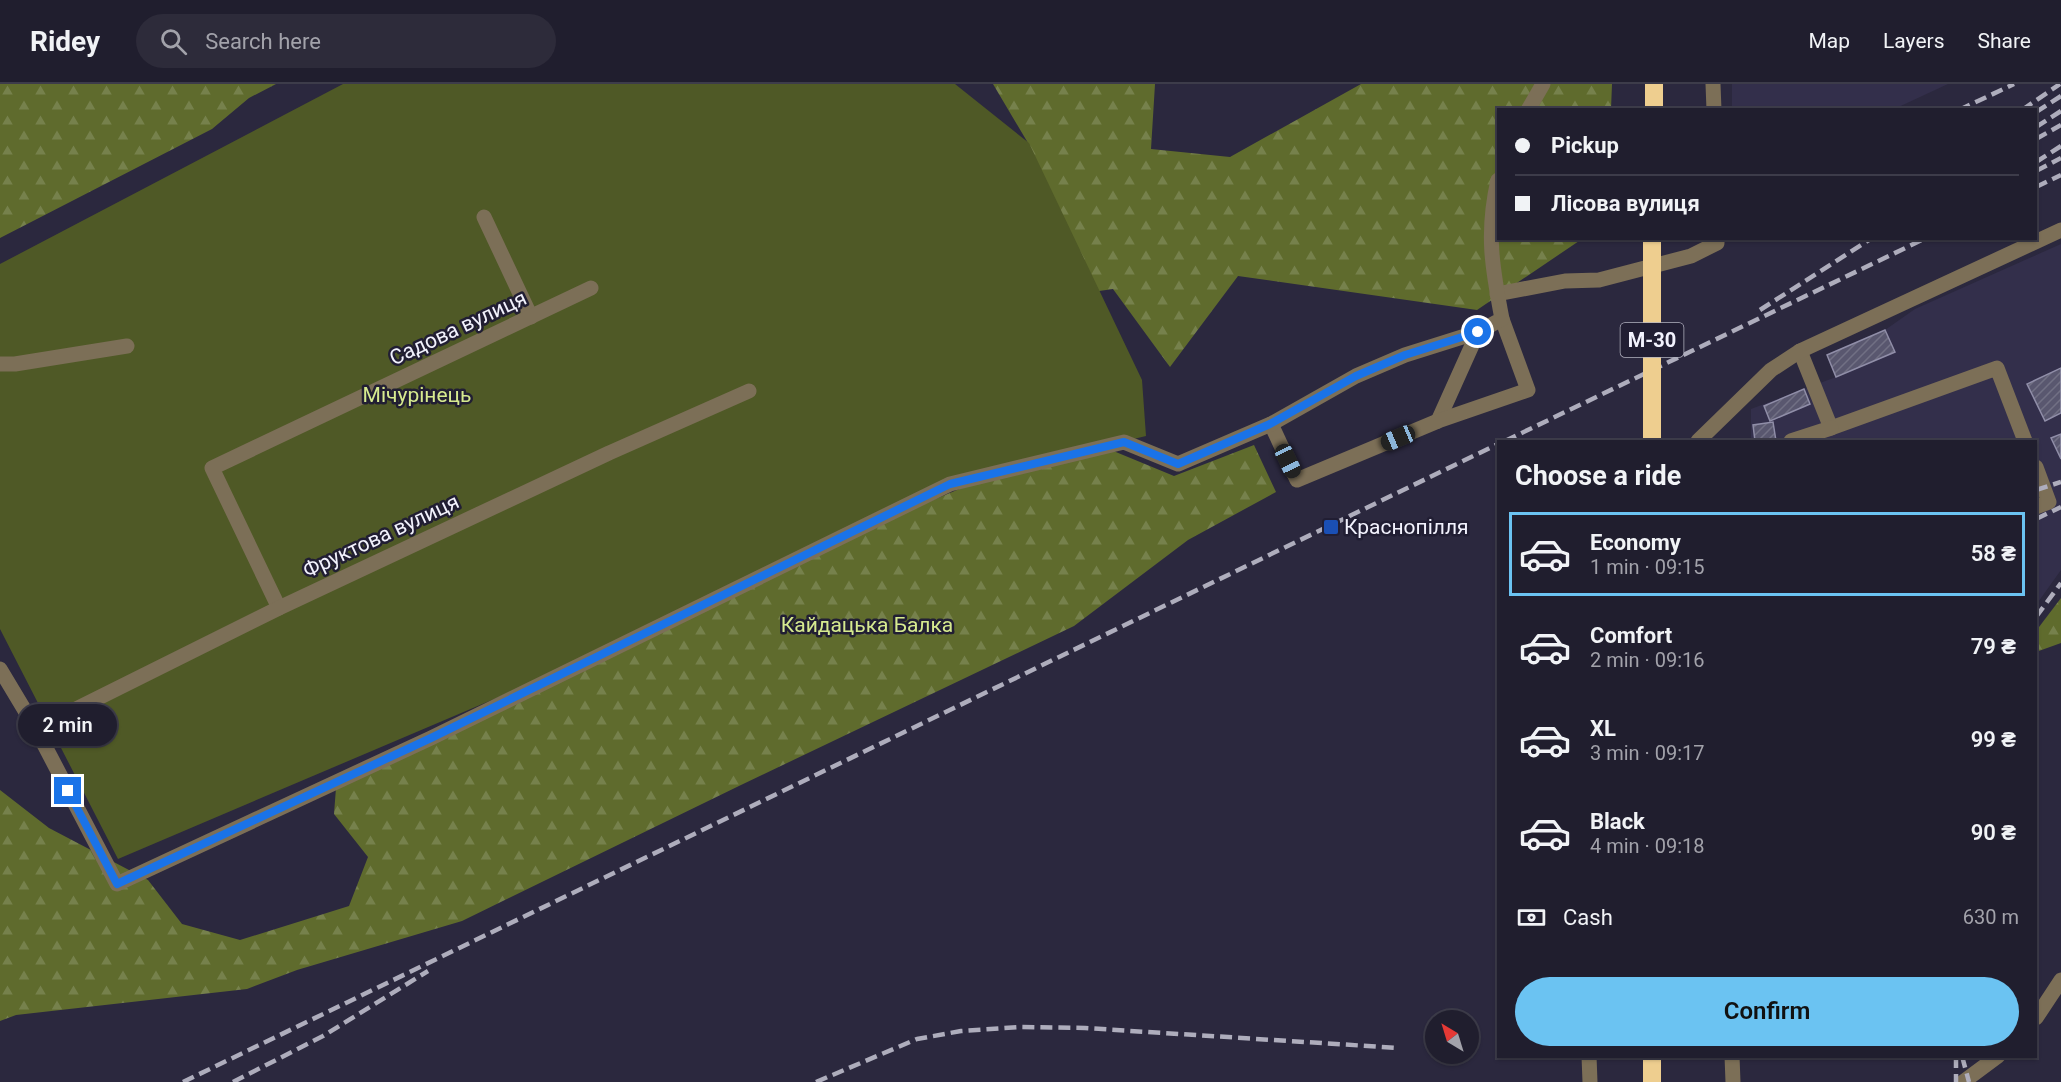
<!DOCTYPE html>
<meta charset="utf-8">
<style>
:root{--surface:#201e2e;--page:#2d2b3a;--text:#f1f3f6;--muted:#a2a2aa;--line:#3d3c4a;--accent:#6bc3f2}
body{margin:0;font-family:Roboto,sans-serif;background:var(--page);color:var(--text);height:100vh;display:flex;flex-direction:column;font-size:22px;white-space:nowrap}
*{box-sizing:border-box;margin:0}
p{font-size:20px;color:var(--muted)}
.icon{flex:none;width:33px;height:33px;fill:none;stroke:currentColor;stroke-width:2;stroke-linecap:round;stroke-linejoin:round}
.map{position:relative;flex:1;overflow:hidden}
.panel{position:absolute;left:1497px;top:356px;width:540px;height:618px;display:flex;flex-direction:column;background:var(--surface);border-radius:0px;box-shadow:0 2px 4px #0004,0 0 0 2px var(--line)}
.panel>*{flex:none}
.hud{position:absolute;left:1497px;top:24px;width:540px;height:132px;border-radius:0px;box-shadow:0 2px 4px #0004,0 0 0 2px var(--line);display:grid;align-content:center;height:132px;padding:0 18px;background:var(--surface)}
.needle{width:39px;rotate:322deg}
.fabs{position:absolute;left:1425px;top:926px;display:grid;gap:12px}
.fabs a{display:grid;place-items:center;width:54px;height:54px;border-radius:50%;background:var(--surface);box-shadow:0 2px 4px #0004,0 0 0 2px var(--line);font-size:30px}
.end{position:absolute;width:27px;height:27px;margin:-14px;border:8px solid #1a73e8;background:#fff;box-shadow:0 0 0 3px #fff}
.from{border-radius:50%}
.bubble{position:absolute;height:42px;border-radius:21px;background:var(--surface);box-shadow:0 2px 4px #0004,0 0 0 2px var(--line);font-size:20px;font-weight:600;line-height:42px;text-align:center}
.car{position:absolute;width:18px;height:36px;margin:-18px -9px;border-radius:8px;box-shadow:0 0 4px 2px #0007;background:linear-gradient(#222 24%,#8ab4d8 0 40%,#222 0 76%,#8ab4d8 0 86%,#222 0)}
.hud b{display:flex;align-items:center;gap:21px;height:57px;font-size:22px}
.hud b+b{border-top:2px solid var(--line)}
.hud i{width:15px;height:15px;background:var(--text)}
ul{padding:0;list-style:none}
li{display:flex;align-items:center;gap:18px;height:84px;margin:0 12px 9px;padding:0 6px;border:3px solid transparent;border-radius:0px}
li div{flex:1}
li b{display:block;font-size:22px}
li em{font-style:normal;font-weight:600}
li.current{border-color:var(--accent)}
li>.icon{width:54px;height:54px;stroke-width:1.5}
h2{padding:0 18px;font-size:27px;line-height:72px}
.pay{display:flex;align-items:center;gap:15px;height:66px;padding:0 18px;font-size:22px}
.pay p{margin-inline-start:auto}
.primary-button{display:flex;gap:12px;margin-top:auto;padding:12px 18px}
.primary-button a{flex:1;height:69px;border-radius:36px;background:var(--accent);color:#111;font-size:24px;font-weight:600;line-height:69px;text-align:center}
header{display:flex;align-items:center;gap:36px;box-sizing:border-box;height:84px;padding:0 30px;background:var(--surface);border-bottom:2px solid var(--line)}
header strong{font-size:28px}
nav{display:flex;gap:33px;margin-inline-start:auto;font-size:21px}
.search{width:420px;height:54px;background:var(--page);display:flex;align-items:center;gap:15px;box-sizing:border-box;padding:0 21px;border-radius:33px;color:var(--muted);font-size:22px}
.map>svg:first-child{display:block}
.built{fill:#332f4b}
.forest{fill:url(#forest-firs)}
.garden{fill:#4f5926}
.building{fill:url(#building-hatch);stroke:#908ea8;stroke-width:1.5}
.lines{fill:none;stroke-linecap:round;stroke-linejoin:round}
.minor{stroke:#7c6f57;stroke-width:15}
.highway{stroke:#eece8f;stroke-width:18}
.rail{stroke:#aeadbc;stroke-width:4.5;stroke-dasharray:12 6;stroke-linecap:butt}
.highway-bridge{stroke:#eece8f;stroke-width:18}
.route{stroke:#1a73e8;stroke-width:8}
.transit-dot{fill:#1a4fb4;stroke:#211e33;stroke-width:2}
.labels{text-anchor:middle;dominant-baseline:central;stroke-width:5;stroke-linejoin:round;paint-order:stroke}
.shield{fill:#211e33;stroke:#b3b2c0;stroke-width:1.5}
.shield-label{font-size:20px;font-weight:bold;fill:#f2f2fd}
.street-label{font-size:21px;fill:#f2f2fd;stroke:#211e33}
.park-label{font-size:21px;fill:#d6ea8f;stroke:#211e33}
.poi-label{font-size:21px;fill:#f2f2fd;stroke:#211e33;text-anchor:start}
</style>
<header>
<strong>Ridey</strong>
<div class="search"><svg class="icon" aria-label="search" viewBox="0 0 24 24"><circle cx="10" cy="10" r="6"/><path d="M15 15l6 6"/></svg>Search here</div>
<nav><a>Map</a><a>Layers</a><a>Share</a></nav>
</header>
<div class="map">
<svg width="2061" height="998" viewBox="0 0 2061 998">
<defs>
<pattern id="forest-firs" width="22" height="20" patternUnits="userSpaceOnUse" patternTransform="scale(1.5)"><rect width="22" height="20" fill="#5f6b2d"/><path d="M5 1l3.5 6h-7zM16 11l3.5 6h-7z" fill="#76814c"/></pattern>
<pattern id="building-hatch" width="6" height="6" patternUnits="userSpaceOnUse" patternTransform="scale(1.5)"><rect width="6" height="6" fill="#59576f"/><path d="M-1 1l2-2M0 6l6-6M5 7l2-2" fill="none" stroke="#717084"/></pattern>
</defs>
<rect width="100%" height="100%" fill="#2b283e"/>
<g class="built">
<polygon points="1732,0 1948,0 1892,26 1732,25"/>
<polygon points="2061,160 2061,486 2036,521 2036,357 1751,357 1751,325 1836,293 1827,271 1885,246 1915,225"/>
</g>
<g class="forest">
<polygon points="0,0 276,0 249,14 212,45 0,154"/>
<polygon points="993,0 1155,0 1151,65 1230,73 1361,0 1612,0 1611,25 1498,26 1498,154 1582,155 1477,226 1238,192 1170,283 1113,205 843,244 1028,59"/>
<polygon points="1094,359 1174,392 1254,361 1276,408 1188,456 1074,542 741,701 462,837 297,886 247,905 16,931 0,937 0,706 49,744 148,796 182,840 240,856 349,822 368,773 334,730 336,704 829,460 983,395"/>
<polygon points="2061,514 2061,559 2036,568 2036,547"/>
</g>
<polygon class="garden" points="343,0 955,0 1029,59 1142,296 1146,352 954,399 562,586 118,775 0,545 0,180"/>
<g class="building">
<polygon points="1885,246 1895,268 1836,293 1827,271"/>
<polygon points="2061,284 2061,329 2045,337 2027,300"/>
<polygon points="1804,305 1810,320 1770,337 1764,322"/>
<polygon points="1773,338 1776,357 1755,357 1753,341"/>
<polygon points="2061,350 2061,375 2051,354"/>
</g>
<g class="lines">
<g class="minor">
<polyline points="1713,0 1714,26"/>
<polyline points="1528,26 1543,0"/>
<polyline points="484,133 531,233"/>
<polyline points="1497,210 1565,197 1599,196 1691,172 1717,159 1717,154"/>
<polyline points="1800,267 1831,344 1997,284 2025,357"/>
<polyline points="0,280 15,280 127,262"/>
<polyline points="1438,337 1478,248"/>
<polyline points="1271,340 1297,396 1438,337 1528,306 1502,235"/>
<polyline points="1698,357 1771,286 1800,267 2061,146"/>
<polyline points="1791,357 1831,344"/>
<polyline points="2036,383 2049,418 2036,423"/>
<polyline points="279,524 212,384 591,204"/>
<path d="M0,585L36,645L117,800L431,654L950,400L1124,358L1178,380L1271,340L1356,292L1405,271L1478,248L1502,235C1492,183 1486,149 1498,96"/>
<polyline points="36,645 279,524 609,369 749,307"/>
<polyline points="2036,934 2061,896"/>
<polyline points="1589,972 1590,998"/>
<polyline points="1732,972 1733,998"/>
<polyline points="1963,998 1998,972"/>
</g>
<g class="highway">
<polyline points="1654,26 1654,0"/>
<polyline points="1652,972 1652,998"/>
</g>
<g class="rail">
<polyline points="1959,26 2014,0"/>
<polyline points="2022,26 2060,0"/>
<polyline points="2036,28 2061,12"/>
<polyline points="2036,43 2061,27"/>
<polyline points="2036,55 2061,41"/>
<polyline points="2036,78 2061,62"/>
<polyline points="2036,87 2061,74"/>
<polyline points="2036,103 2061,91"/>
<polyline points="1760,226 1872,154"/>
<polyline points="1505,357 1926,154"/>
<polyline points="2036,406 2061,398"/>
<polyline points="2036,435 2061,423"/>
<polyline points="2036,533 2061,499"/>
<polyline points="1956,972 1956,998"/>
<polyline points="1962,972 1969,998"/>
<polyline points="183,998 1498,360"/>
<polyline points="233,998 323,952 428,887"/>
<polyline points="816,998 917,955 961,947 1020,943 1085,944 1399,964"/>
</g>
<polyline class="highway-bridge" points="1652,357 1652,154"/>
</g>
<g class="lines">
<polyline class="route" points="68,707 117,800 431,654 950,400 1124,358 1178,380 1270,340 1356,292 1405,271 1478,248"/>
</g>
<rect class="transit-dot" x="1323" y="435" width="16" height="16" rx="3"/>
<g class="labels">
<rect class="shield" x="1620.5" y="239" width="63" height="34" rx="4.5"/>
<g class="shield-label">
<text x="1652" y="256">М-30</text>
</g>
<g class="street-label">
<text transform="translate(458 244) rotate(-25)">Садова вулиця</text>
<text transform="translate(381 452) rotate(-25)">Фруктова вулиця</text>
</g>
<g class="park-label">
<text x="417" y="311">Мічурінець</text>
<text x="867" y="541">Кайдацька Балка</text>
</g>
<g class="poi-label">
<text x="1344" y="443">Краснопілля</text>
</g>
</g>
</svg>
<div class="fabs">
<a><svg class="needle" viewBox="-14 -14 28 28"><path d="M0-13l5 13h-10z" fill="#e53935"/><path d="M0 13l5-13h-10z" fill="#a2a2aa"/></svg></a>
</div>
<i class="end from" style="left:1478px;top:248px"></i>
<i class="end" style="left:68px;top:707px"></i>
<div class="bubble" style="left:18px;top:620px;width:99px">2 min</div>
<i class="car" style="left:1398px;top:354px;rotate:247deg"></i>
<i class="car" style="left:1288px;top:377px;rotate:155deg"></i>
<div class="hud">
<b><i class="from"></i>Pickup</b>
<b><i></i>Лісова вулиця</b>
</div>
<section class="panel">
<h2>Choose a ride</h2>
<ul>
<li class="current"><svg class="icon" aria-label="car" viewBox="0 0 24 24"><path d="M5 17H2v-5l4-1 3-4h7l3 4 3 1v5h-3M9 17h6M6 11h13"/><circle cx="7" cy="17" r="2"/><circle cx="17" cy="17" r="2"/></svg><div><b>Economy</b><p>1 min · 09:15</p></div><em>58 ₴</em></li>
<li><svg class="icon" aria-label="car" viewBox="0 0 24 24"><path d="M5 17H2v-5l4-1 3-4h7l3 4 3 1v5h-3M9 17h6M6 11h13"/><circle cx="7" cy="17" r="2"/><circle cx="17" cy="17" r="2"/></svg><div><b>Comfort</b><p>2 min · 09:16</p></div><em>79 ₴</em></li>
<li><svg class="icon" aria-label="car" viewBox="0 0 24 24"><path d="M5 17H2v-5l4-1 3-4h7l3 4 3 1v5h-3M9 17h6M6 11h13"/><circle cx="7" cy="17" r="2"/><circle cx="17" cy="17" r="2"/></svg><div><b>XL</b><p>3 min · 09:17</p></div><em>99 ₴</em></li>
<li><svg class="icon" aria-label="car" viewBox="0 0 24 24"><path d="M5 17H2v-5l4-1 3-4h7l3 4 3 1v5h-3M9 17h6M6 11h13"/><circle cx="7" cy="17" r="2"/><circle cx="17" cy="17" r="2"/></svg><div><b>Black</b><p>4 min · 09:18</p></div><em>90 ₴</em></li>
</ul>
<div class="pay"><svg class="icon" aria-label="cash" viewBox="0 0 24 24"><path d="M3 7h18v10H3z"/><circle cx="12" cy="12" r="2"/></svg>Cash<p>630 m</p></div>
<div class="primary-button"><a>Confirm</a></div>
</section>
</div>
